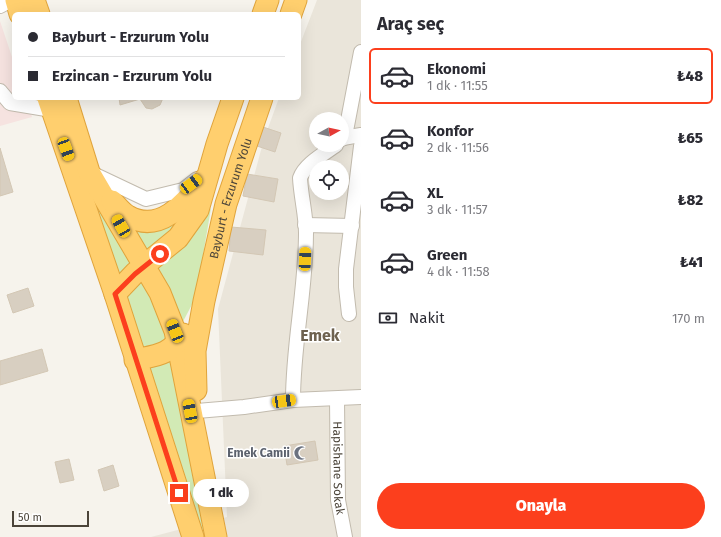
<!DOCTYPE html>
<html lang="tr">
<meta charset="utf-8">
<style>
:root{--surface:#fff;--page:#f2f2f3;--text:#2b2b33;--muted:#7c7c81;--line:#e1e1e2;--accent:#fc3f1d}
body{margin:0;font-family:"Fira Sans",sans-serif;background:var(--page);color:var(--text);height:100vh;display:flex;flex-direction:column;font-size:15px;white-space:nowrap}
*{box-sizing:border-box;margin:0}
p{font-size:13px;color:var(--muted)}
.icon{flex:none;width:22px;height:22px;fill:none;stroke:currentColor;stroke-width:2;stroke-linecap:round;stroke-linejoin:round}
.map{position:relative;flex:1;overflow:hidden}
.details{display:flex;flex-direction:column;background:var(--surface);width:360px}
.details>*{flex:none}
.banner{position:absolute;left:12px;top:12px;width:289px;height:88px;border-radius:6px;box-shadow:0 4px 16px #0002;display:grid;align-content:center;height:88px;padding:0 16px;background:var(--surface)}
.needle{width:26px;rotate:82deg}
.controls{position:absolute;left:309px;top:112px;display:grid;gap:8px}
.controls a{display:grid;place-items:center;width:40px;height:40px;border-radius:50%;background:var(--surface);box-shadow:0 4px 16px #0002;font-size:20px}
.scale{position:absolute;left:12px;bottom:10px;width:77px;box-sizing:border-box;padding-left:4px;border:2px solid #4b4439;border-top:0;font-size:11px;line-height:14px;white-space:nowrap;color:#4b4439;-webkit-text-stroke:3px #fff;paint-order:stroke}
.end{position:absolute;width:18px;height:18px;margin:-9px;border:5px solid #fc3f1d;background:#fff;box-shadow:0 0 0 2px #fff}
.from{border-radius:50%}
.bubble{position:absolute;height:28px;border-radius:14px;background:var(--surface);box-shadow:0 4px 16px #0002;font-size:13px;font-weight:800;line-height:28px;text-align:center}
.car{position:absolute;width:12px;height:24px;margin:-12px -6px;border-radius:5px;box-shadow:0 0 3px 1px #0007;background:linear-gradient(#f5c518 24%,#345 0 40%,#f5c518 0 76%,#345 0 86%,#f5c518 0)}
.banner b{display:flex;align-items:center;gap:14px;height:38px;font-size:15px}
.banner b+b{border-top:1px solid var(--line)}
.banner i{width:10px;height:10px;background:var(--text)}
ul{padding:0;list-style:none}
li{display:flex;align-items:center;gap:12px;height:56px;margin:0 8px 6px;padding:0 8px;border:2px solid transparent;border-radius:6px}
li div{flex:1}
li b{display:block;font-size:15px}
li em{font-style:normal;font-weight:800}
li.active{border-color:var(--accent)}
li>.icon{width:36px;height:36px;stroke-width:1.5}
h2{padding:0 16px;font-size:18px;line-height:48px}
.pay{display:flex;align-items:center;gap:10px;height:44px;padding:0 16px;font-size:15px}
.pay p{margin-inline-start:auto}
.button{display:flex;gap:8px;margin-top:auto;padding:8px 16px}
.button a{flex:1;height:46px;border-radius:24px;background:var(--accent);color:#fff;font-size:16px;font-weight:800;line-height:46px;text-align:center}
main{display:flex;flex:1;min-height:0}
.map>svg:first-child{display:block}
.residential{fill:#eae5da;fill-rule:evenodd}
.medical{fill:#f6e3e0}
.green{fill:#d2eab5}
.building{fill:#d8cfc1;stroke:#d3c7b4}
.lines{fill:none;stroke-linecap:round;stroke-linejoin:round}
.minor-casing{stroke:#c2bbae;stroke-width:16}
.highway-casing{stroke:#e0a43c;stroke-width:23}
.minor{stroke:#fff;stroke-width:14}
.highway{stroke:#ffcf6e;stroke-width:21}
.route{stroke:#fc3f1d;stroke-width:5}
.labels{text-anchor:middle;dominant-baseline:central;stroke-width:3;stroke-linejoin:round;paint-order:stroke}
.street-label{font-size:12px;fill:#4b4439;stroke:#fff}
.worship-label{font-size:12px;font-weight:bold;fill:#5b616d;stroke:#fff;text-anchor:end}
.district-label{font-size:16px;font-weight:bold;fill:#6e6250;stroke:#fff}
</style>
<main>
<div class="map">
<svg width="361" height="537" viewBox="0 0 361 537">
<rect width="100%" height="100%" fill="#f6f3ec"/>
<path class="residential" d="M317,0H361V537H151L227,517L218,309L264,139L279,98H299V47ZM316,119H342V145H316ZM316,167H342V193H316Z"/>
<polygon class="medical" points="0,21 14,63 14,98 26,98 32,117 0,126"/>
<g class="green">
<polygon points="88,188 137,265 119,283"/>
<polygon points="211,208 196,297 179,329 153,267 194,231"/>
<polygon points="177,219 182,225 147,251 134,230"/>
<polygon points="142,282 150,288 169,332 166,345 156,351 139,348 124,303 128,291 134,283"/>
<polygon points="173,359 206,537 203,537 147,364"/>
</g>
<g class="building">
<polygon points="119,98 163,98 160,105 152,109 146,108 140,99 120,105"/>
<polygon points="260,126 281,133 275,152 254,145"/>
<polygon points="0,148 13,192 0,196"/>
<polygon points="247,174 278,179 274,202 243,196"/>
<polygon points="231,227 266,230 263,255 229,251"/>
<polygon points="28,288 34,306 13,313 7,295"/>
<polygon points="42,349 48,371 0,385 0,361"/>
<polygon points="315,441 318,460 287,465 284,446"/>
<polygon points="69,459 74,480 60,483 55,462"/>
<polygon points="113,465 119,486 104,491 98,470"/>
</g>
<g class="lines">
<defs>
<g id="minor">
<polyline points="0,6 11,0"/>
<polyline points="0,91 10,103 52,110"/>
<polyline points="343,138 361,135"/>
<polyline points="342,139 346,131 361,52"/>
<polyline points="89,172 146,199 183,190 197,179"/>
<polyline points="305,225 352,226"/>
<polyline points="349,314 346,287 346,269 361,146"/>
<path id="s1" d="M337,399L338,500L345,537"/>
<path d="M293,400C293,344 306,289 306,233C306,215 301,197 300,178C305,164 324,154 336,145"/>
<polyline points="197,411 244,407 293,400 361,397"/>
</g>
<g id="highway">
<polyline points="16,0 20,14"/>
<polyline points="34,0 39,14"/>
<polyline points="263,14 268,0"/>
<polyline points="291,14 296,0"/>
<polyline points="48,98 115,294 193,537"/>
<polyline points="66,98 89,172 160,293 175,331 216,537"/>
<path d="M112,201C117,206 122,213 128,216C159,234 185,204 202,181"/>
<polyline points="115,294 135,273 178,238 198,210 217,144 233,98"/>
<path d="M135,360C158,355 170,355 183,334"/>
<path id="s2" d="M196,390L195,351L204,301L226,204L262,98"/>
</g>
</defs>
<use href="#minor" class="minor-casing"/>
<use href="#highway" class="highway-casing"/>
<use href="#minor" class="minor"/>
<use href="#highway" class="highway"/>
</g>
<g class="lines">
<polyline class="route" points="160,254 135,274 115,294 179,493"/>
</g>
<defs>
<symbol id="mosque-bare" viewBox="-9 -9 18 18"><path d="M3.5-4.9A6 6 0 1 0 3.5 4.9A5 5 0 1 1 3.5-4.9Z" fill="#6b7280" stroke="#fff" stroke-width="2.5" paint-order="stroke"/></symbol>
</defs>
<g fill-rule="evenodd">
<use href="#mosque-bare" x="291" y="443" width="20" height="20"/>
</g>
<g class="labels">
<g class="street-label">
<text stroke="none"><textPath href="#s2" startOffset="196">Bayburt - Erzurum Yolu</textPath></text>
<text stroke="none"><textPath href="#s1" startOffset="69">Hapishane Sokak</textPath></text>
</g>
<g class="worship-label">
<text x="290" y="453">Emek Camii</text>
</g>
<g class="district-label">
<text x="320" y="335">Emek</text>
</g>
</g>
</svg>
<div class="controls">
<a><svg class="needle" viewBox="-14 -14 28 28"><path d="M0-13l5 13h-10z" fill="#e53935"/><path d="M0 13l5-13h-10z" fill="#7c7c81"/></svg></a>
<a><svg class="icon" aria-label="locate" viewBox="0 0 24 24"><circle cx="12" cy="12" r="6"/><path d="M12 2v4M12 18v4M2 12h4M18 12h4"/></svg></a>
</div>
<div class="scale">50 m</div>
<i class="end from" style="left:160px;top:254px"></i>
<i class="end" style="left:179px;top:493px"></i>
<div class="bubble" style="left:193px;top:479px;width:56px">1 dk</div>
<i class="car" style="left:66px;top:149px;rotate:160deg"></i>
<i class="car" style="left:191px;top:184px;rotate:54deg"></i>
<i class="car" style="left:121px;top:226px;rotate:330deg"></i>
<i class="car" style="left:305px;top:259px;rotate:2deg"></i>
<i class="car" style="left:175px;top:331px;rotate:338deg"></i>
<i class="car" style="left:284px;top:401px;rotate:82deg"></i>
<i class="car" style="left:190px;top:411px;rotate:349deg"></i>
<div class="banner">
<b><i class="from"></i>Bayburt - Erzurum Yolu</b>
<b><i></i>Erzincan - Erzurum Yolu</b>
</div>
</div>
<section class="details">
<h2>Araç seç</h2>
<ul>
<li class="active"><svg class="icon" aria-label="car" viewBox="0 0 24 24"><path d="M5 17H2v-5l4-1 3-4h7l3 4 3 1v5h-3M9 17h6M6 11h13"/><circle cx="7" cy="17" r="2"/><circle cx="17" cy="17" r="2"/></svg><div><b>Ekonomi</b><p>1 dk · 11:55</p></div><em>₺48</em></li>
<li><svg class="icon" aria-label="car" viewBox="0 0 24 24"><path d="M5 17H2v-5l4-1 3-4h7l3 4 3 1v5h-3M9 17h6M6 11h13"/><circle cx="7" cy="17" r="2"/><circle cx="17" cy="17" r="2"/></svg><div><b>Konfor</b><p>2 dk · 11:56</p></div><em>₺65</em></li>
<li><svg class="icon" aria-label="car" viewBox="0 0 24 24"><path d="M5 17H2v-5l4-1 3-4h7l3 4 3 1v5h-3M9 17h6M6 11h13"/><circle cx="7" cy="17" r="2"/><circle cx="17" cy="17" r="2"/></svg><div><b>XL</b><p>3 dk · 11:57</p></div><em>₺82</em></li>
<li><svg class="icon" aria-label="car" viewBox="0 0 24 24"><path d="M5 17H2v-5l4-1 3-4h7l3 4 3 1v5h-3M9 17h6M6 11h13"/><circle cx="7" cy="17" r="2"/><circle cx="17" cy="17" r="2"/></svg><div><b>Green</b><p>4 dk · 11:58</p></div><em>₺41</em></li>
</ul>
<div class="pay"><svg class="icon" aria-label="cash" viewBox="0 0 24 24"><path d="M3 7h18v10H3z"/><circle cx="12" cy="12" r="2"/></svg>Nakit<p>170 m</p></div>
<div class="button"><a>Onayla</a></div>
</section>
</main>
